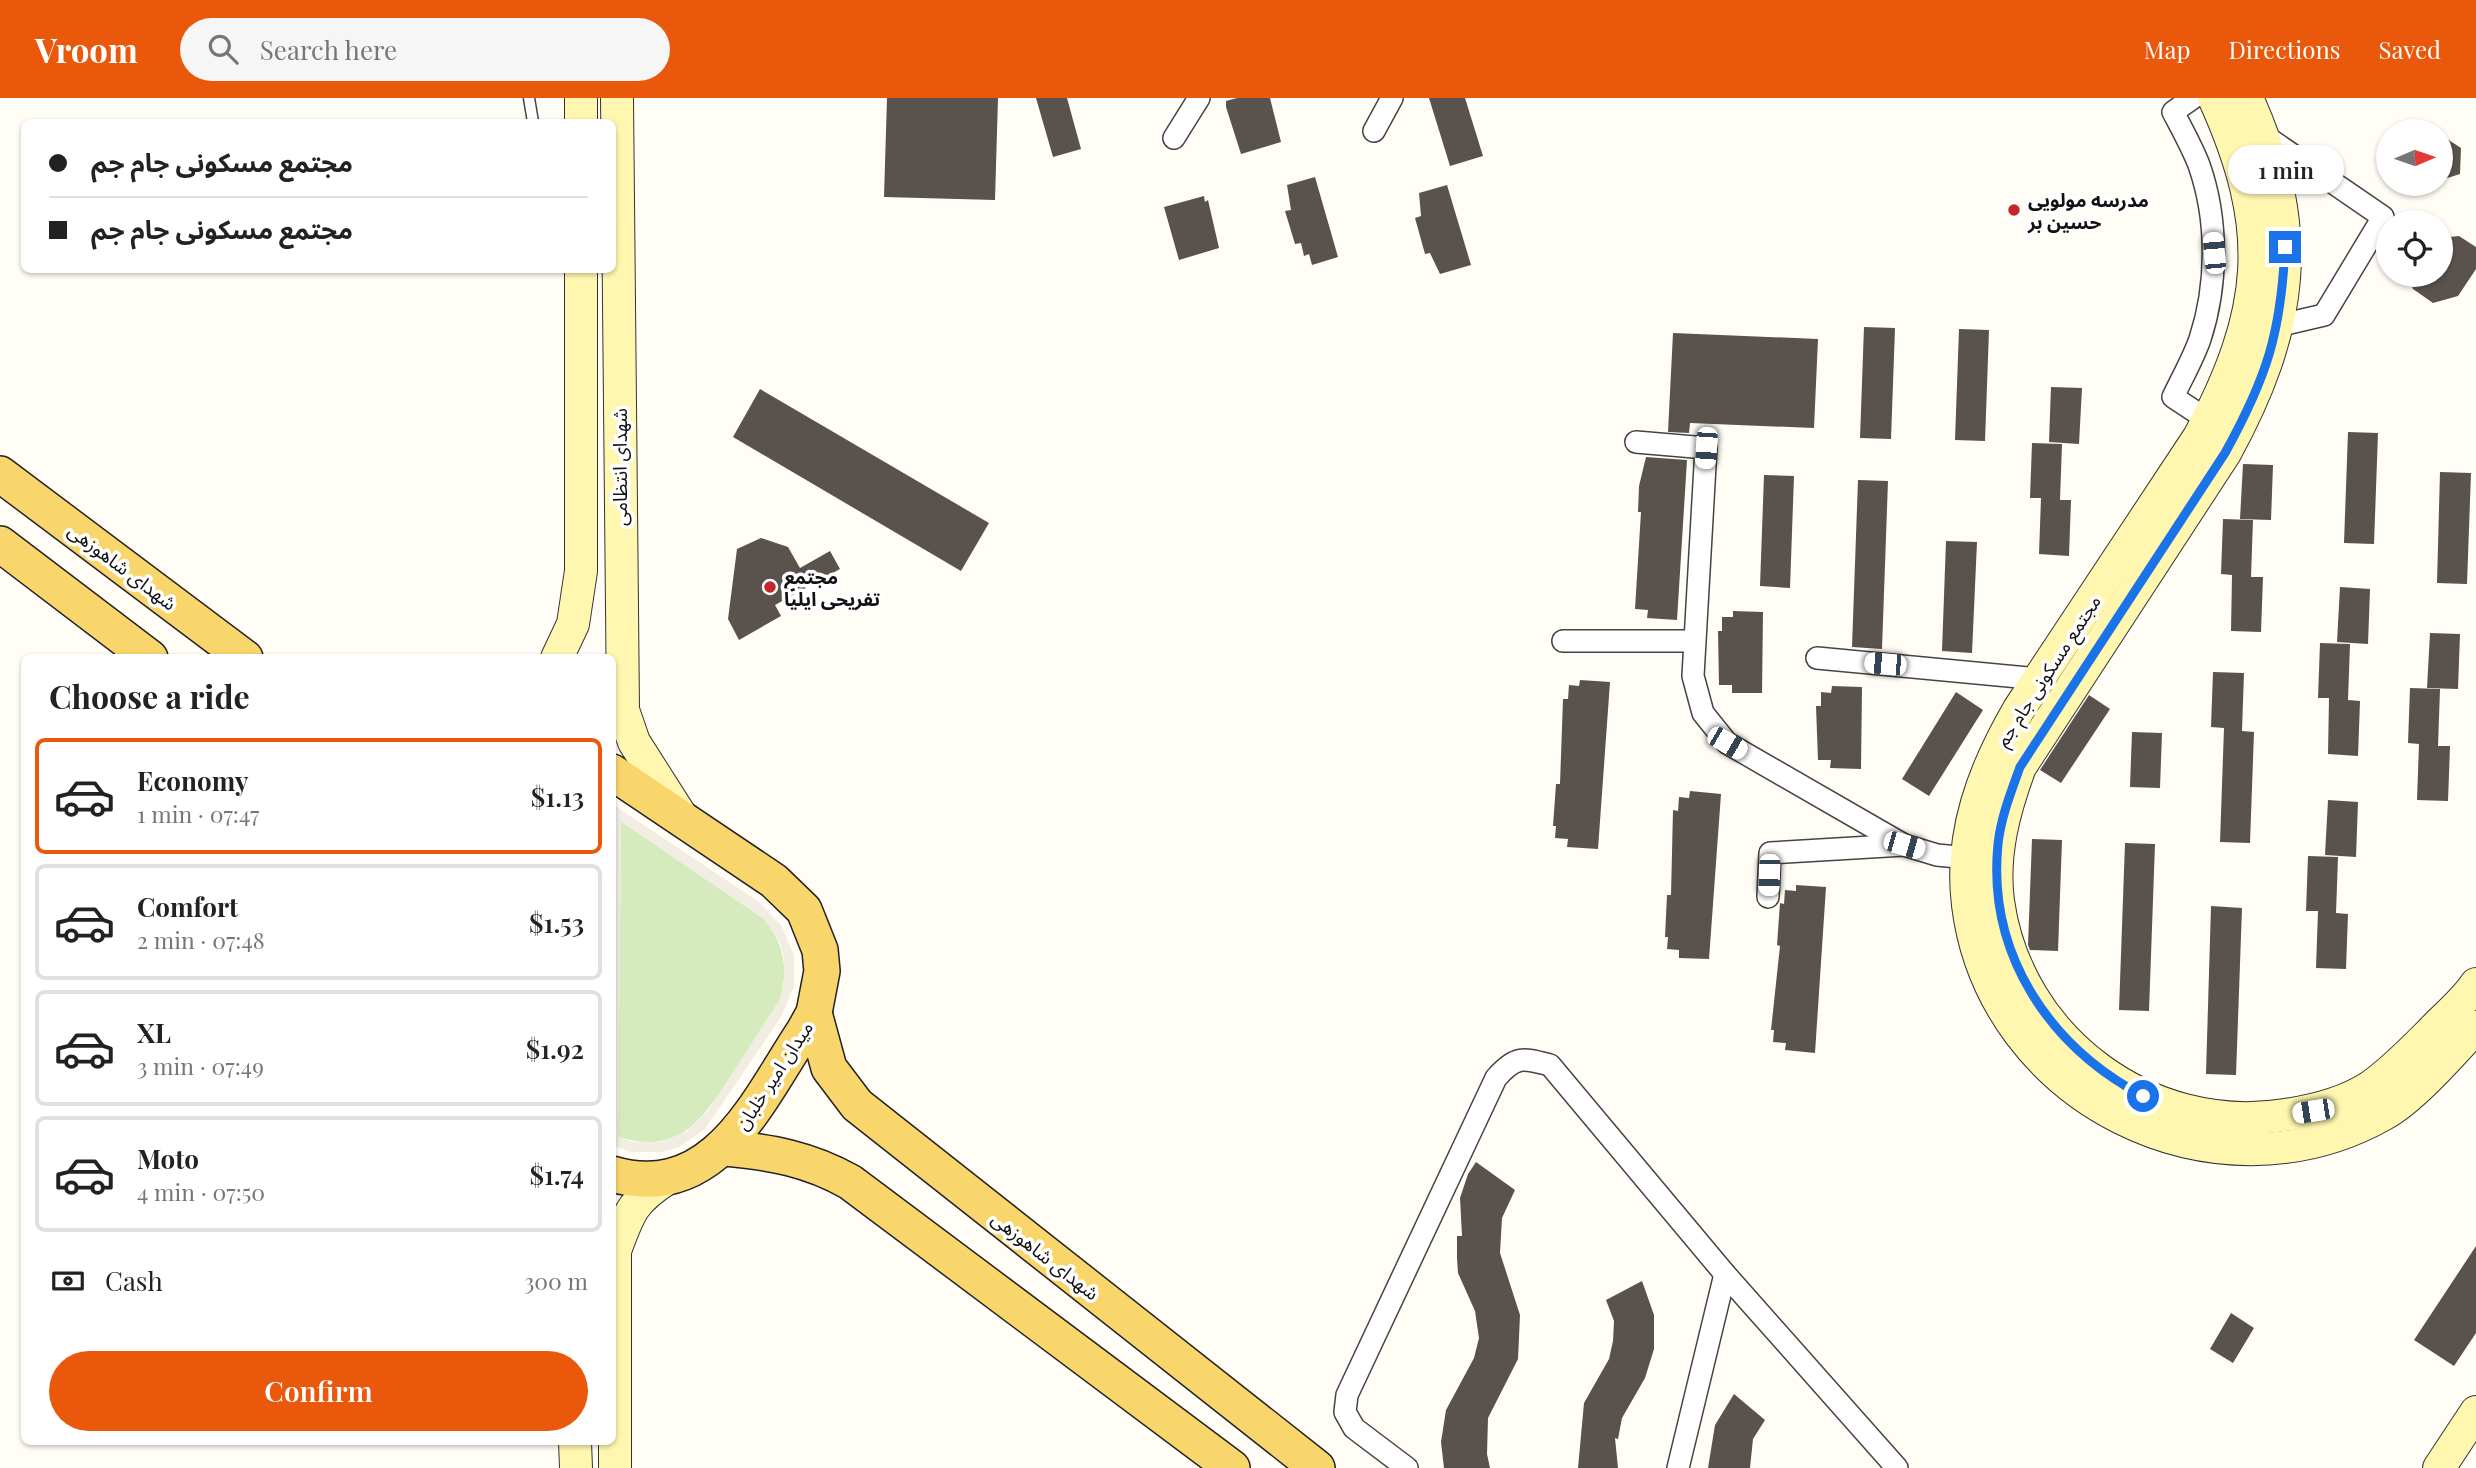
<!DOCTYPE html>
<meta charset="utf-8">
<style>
:root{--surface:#fff;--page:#f6f6f6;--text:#222;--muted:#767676;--line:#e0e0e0;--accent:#ea580c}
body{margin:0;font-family:"Playfair Display","Noto Sans Arabic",serif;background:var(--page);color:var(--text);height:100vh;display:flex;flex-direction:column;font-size:26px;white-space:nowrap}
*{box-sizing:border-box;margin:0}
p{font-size:23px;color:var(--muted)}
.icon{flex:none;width:38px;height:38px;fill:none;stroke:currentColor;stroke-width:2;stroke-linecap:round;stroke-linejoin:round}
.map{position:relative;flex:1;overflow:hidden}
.side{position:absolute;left:21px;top:556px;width:595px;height:791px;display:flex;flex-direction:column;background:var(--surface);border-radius:10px;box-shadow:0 2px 5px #0004}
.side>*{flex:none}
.top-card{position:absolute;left:21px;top:21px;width:595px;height:154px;border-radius:10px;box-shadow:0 2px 5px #0004;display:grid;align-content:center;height:154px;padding:0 28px;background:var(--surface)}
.needle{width:46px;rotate:88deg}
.tools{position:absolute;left:2376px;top:21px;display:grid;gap:14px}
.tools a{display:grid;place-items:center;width:77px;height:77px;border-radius:50%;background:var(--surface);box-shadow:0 2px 5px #0004;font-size:35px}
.end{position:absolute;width:32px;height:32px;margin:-16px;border:9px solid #1a73e8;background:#fff;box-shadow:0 0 0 4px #fff}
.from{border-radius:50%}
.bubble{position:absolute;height:49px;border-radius:24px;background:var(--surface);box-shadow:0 2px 5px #0004;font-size:23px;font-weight:600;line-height:49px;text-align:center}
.car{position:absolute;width:21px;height:42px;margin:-21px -10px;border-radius:9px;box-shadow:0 0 5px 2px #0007;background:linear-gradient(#fff 24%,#345 0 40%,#fff 0 76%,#345 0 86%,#fff 0)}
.top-card b{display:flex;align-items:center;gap:24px;height:66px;font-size:26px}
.top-card b+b{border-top:2px solid var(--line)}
.top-card i{width:18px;height:18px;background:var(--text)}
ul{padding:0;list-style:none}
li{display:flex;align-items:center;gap:21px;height:116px;margin:0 14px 10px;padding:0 14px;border:4px solid var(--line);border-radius:10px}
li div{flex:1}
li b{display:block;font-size:26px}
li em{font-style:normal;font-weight:600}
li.current{border-color:var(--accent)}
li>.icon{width:63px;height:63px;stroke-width:1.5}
h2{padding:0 28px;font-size:32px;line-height:84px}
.pay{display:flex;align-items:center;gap:18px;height:77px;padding:0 28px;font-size:26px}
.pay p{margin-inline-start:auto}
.primary-button{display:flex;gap:14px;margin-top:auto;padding:14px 28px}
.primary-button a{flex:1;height:80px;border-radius:42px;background:var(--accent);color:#fff;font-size:28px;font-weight:600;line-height:80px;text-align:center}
header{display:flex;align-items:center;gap:42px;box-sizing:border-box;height:98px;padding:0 35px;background:var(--accent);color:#fff}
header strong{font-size:33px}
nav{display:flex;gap:38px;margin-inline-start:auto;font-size:24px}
.search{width:490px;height:63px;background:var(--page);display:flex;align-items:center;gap:18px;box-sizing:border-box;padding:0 24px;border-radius:38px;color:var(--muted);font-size:26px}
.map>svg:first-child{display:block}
.green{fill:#d5ebbd}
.plaza{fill:#f1ede2;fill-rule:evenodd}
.building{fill:#5a524d}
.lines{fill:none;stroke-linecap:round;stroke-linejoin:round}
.lane-casing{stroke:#444;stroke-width:13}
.street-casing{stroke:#444;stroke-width:24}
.secondary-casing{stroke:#333;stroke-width:34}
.primary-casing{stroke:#222;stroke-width:38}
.lane{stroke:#fff;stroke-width:10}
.street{stroke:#fff;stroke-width:21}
.secondary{stroke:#fff6b0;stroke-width:32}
.primary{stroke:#f9d66b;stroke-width:35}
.route{stroke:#1a73e8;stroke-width:9}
.poi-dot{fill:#c4262e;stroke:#fff;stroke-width:2.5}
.labels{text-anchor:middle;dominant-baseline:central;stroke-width:7;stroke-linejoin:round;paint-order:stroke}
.poi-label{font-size:19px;font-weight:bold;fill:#111;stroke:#fff;text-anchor:start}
.street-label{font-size:19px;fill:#111;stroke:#fff}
</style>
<header>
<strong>Vroom</strong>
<div class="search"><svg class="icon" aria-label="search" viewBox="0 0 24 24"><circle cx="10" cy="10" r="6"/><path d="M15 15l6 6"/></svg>Search here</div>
<nav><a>Map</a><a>Directions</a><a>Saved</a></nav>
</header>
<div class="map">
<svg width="2476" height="1370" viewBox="0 0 2476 1370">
<rect width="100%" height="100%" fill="#fffdf5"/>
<path class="green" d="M621,723L764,821C784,846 789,871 780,901C767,925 751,947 736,970C705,1017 683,1059 618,1039Z"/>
<path class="plaza" d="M612,706L759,804L781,827L794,857V889L781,919L705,1031L679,1049L663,1054H631L613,1047ZM621,724L764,821L780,845L784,859V887L780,901L708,1013L687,1033L661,1044H633L618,1039Z"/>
<g class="building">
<polygon points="887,0 998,0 995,102 884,99"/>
<polygon points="1036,0 1067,0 1081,51 1053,59"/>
<polygon points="1237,0 1270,0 1281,44 1241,56 1226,9 1226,3"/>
<polygon points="1429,0 1465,0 1483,58 1450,68"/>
<polygon points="2441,37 2461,50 2460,76 2441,82"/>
<polygon points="1315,79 1338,159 1312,167 1309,156 1304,158 1301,145 1295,146 1285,113 1291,112 1287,87"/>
<polygon points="1447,87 1471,167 1440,176 1430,155 1425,156 1415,120 1421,118 1419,95"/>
<polygon points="1204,98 1205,104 1208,102 1219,150 1179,162 1164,109"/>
<polygon points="2459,138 2476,149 2476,171 2458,198 2433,205 2413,191 2408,177 2441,177 2441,140"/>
<polygon points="1864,229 1895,230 1891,341 1860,340"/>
<polygon points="1959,231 1989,232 1985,343 1955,342"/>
<polygon points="1673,235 1818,241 1814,330 1690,325 1689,335 1668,334"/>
<polygon points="2051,289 2082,290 2079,346 2049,344"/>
<polygon points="760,291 989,425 961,473 733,339"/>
<polygon points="2348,334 2378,335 2374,446 2344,445"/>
<polygon points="2032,345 2062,346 2060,402 2071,402 2069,458 2039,456 2041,400 2030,400"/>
<polygon points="1646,359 1687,362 1677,522 1647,520 1648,512 1635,511 1641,414 1638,414 1639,388"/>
<polygon points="2243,366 2273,367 2271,422 2240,421"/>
<polygon points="2440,374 2471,375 2467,486 2437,485"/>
<polygon points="1764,377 1794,378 1790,490 1760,488"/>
<polygon points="1858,382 1888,383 1882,551 1852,549"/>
<polygon points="2223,421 2253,422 2251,479 2263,479 2261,534 2231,533 2232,477 2221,476"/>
<polygon points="761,440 788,449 800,470 830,453 840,471 775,507 781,518 739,542 728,521 737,451"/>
<polygon points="1946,443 1977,444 1972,555 1942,553"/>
<polygon points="2340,489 2370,491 2368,546 2337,544"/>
<polygon points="1733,513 1763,514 1762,595 1732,595 1732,587 1719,587 1718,533 1722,533 1722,519 1733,519"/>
<polygon points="2430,535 2460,536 2458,591 2427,590"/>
<polygon points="2320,545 2350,546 2348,602 2360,603 2358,658 2328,656 2329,600 2318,600"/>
<polygon points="2213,574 2244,575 2242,633 2254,634 2250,745 2220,744 2224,630 2211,629"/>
<polygon points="1580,582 1610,584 1598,751 1567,749 1568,741 1555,740 1556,728 1553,728 1556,686 1560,686 1563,601 1568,601 1569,587 1579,588"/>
<polygon points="1832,588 1862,589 1861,671 1830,670 1831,662 1818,662 1816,608 1821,608 1821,594 1831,595"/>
<polygon points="2410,590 2440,591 2438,648 2450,648 2448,703 2417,702 2419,646 2408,645"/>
<polygon points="1956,594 1983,612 1929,698 1902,681"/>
<polygon points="2089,597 2110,611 2061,685 2040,672"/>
<polygon points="2132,634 2162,635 2160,690 2130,689"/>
<polygon points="1690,693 1721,696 1709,861 1679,860 1679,852 1667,851 1668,839 1665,839 1667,797 1671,797 1673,712 1678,713 1679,699 1689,700"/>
<polygon points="2328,702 2358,704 2356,759 2325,757"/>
<polygon points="2032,741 2062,742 2058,853 2030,852 2028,847"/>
<polygon points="2125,745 2155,746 2149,913 2119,912"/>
<polygon points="2308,758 2338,759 2336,815 2348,816 2346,871 2316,870 2318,813 2306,813"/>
<polygon points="1796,787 1826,789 1815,955 1785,952 1786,945 1773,944 1774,932 1771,932 1780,848 1777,847 1780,805 1784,806 1785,792 1796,793"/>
<polygon points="2211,808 2242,810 2236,977 2206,976"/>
<polygon points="1476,1064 1515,1092 1502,1120 1500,1155 1520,1217 1518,1261 1488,1320 1487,1356 1490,1370 1444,1370 1441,1344 1446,1312 1474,1260 1479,1240 1475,1213 1458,1175 1457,1160 1457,1138 1462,1138 1460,1100 1468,1076"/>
<polygon points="2476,1148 2476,1235 2454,1268 2414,1242"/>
<polygon points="1642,1183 1654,1217 1654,1251 1645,1280 1622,1320 1618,1341 1615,1340 1618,1370 1578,1370 1584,1305 1609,1261 1613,1243 1614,1223 1606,1202"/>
<polygon points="2231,1215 2254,1230 2233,1265 2210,1251"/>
<polygon points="1734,1296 1765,1322 1753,1341 1750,1370 1708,1370 1715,1327"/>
</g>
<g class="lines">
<defs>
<polyline id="lane" points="529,0 533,24"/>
<g id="street">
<path d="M2193,0L2173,14C2182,31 2192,49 2199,67C2218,121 2218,186 2200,241C2193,261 2182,280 2173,299L2208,322"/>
<polyline points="1374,33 1392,0"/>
<polyline points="2265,38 2383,119 2324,217 2277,228"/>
<polyline points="1174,40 1199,0"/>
<polyline points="1636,344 1706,350 1693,578 1703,615 1727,645 1904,747 1937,757 1968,760"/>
<polyline points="1563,543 1694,543"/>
<polyline points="1817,560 2039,581"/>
<polyline points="1768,799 1770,755 1904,747"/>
<path d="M1407,1370L1354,1330L1345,1314L1347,1297L1496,980C1516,957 1523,960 1550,967L1725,1176L1897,1370"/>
<polyline points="1678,1370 1725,1176"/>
</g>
<g id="secondary">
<polyline points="581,0 581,24"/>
<polyline points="617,0 623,612 634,644 683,721"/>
<path d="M2214,0C2274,132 2266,213 2199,339L2019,611C1984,671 1959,736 1968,807C1992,1001 2215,1112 2384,1016C2413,1000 2453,954 2476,929"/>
<path d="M2247,0C2307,132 2293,231 2225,355L2020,669C2004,712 1992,757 1998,803C2017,941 2149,1039 2285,1017C2313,1013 2345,1005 2370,989C2392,974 2414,951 2433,932C2447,917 2465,903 2476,886"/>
<polyline points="557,560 573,526 581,473 581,172"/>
<polyline points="575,1344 576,1370"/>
<path d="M615,1370V1153C629,1114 633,1102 668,1080"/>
<polyline points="2439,1370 2476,1314"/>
</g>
<g id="primary">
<polyline points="0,376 245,560"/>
<polyline points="0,446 150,560"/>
<path d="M612,674L774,783L804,812L820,852L822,873L814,915L804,933C758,1002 715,1106 612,1076"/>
<polyline points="814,915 829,970 857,1007 1317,1370"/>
<path d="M724,1050C771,1054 809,1061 850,1084L1232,1370"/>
</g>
</defs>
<use href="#lane" class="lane-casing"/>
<use href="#street" class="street-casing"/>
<use href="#secondary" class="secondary-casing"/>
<use href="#primary" class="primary-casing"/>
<use href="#lane" class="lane"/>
<use href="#street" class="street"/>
<use href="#secondary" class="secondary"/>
<use href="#primary" class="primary"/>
</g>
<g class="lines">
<path class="route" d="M2143,998C2049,948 1987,856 1998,746C2001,719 2011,694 2020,669L2225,355C2267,279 2281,235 2285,149"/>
</g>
<g class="poi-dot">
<circle cx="2014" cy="112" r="7"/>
<circle cx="770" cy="489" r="7"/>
</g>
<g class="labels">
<g class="poi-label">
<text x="2028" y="101">مدرسه مولویی<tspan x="2028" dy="22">حسین بر</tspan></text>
<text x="784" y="478">مجتمع<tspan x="784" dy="22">تفریحی ایلیا</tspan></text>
</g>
<g class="street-label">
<text transform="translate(619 369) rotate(-90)">شهدای انتظامی</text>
<text transform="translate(123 468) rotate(37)">شهدای شاهوزهی</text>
<text transform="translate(2047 572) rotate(-57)">مجتمع مسکونی جام جم</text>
<text transform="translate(773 977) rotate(-57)">میدان امیر خلبان</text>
<text transform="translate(1046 1157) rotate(38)">شهدای شاهوزهی</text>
</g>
</g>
</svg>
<div class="tools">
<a><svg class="needle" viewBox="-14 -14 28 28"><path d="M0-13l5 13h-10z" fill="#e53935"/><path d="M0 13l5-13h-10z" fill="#767676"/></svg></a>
<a><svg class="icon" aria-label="locate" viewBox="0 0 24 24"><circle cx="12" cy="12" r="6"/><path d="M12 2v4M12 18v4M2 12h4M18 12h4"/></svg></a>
</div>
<i class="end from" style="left:2143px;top:998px"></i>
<i class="end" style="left:2285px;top:149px"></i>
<div class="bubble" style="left:2228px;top:47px;width:116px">1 min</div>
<i class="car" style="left:2214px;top:155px;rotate:355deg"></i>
<i class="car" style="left:1706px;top:350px;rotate:184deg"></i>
<i class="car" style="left:1885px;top:566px;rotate:275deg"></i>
<i class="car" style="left:1727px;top:645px;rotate:120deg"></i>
<i class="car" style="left:1904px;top:747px;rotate:106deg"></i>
<i class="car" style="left:1769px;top:777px;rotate:182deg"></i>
<i class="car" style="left:2313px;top:1013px;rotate:261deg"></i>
<div class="top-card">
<b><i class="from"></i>مجتمع مسکونی جام جم</b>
<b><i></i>مجتمع مسکونی جام جم</b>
</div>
<section class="side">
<h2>Choose a ride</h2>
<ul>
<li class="current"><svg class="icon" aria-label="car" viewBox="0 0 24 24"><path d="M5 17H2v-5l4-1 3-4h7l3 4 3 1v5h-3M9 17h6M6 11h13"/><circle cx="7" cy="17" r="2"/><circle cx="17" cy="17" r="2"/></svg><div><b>Economy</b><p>1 min · 07:47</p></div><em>$1.13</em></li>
<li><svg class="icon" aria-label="car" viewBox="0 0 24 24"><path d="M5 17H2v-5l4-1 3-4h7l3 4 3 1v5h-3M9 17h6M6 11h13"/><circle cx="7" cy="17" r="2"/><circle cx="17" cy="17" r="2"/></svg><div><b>Comfort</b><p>2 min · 07:48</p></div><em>$1.53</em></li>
<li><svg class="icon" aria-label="car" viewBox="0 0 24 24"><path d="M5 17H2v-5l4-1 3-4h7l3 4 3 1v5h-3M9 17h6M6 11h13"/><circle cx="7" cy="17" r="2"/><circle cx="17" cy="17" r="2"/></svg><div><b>XL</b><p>3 min · 07:49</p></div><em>$1.92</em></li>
<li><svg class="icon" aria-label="car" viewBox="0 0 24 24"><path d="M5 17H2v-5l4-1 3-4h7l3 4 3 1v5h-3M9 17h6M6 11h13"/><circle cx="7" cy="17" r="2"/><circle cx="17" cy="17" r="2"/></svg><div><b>Moto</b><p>4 min · 07:50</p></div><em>$1.74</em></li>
</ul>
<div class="pay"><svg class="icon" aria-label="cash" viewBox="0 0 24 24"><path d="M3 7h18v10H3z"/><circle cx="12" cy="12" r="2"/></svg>Cash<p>300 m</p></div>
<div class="primary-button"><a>Confirm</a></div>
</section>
</div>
